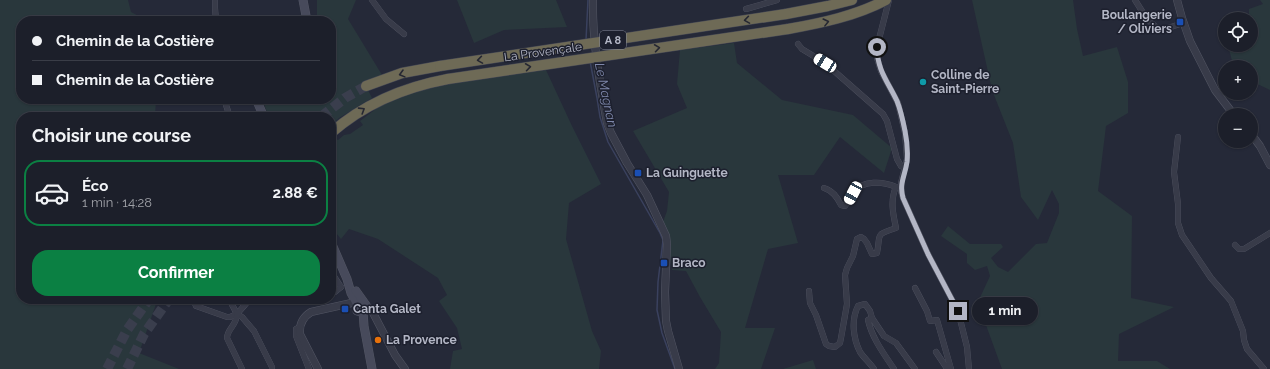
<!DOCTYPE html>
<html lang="fr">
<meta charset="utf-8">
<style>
:root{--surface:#1c1f2a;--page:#292c36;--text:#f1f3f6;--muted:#a0a2a8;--line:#3a3d47;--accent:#0b8043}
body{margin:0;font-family:Raleway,sans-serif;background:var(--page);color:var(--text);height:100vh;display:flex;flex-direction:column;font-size:15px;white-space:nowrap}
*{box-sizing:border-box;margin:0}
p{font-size:13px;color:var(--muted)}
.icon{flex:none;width:22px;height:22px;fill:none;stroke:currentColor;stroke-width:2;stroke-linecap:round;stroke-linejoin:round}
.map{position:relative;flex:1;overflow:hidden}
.sheet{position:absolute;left:16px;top:112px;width:320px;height:192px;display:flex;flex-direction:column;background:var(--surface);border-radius:16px;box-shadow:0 1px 3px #0004,0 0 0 1px var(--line)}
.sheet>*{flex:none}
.guide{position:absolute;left:16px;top:16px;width:320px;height:88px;border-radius:16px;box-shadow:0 1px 3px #0004,0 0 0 1px var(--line);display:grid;align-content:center;height:88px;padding:0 16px;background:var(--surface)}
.tools{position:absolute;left:1218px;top:12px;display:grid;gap:8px}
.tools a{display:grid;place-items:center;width:40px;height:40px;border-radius:50%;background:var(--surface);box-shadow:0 1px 3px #0004,0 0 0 1px var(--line);font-size:20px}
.end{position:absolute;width:18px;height:18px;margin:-9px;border:5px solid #b3b6c5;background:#111;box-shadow:0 0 0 2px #111}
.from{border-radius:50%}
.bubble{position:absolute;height:28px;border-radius:14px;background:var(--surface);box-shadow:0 1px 3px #0004,0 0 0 1px var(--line);font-size:13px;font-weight:700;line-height:28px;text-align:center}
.car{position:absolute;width:12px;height:24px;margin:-12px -6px;border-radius:5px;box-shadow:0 0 3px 1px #0007;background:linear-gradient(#fff 24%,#345 0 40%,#fff 0 76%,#345 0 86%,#fff 0)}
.guide b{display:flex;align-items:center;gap:14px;height:38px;font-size:15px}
.guide b+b{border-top:1px solid var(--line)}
.guide i{width:10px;height:10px;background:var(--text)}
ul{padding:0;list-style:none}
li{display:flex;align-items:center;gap:12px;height:66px;margin:0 8px 6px;padding:0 8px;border:2px solid transparent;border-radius:16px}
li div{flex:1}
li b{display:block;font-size:15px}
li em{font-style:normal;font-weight:700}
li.selected{border-color:var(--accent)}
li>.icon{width:36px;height:36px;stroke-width:1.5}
h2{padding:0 16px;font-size:18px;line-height:48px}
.action{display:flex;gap:8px;margin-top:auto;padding:8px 16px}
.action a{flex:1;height:46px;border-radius:16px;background:var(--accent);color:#fff;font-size:16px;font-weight:700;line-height:46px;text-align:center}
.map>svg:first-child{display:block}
.green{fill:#29373c}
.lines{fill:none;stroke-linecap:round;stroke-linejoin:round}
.stream{stroke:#3a415e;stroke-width:1.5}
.motorway-tunnel{stroke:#3a3e4d;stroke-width:10;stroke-dasharray:10 5;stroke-linecap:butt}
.minor-casing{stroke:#535664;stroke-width:6}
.tertiary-casing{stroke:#535664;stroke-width:8}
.secondary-casing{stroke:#535664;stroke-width:9}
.motorway-casing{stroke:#434654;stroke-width:11}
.minor{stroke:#383b49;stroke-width:5.5}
.tertiary{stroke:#383b49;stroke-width:7}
.secondary{stroke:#474a5b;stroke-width:8}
.motorway{stroke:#6e6a56;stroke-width:10}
.motorway-bridge-casing{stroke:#434654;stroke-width:11;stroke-linecap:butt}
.motorway-bridge{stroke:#6e6a56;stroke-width:10}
.oneway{stroke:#252732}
.route{stroke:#b3b6c5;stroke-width:5}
.transit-dot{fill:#1a4fb4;stroke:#1d202e;stroke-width:1.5}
.culture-dot{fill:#0f9aa8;stroke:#1d202e;stroke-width:1.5}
.food-dot{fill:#e8710a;stroke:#1d202e;stroke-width:1.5}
.labels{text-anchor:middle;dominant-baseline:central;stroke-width:3;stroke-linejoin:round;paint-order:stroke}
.shield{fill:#1d202e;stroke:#868998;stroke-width:1}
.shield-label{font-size:11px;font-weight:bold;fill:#b3b6c5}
.poi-label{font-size:12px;font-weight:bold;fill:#b3b6c5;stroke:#1d202e;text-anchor:start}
.street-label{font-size:12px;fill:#b3b6c5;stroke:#1d202e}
.water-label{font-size:13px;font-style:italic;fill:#7e87aa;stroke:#1d202e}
</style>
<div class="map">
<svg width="1270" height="369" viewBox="0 0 1270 369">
<rect width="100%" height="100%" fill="#252938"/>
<g class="green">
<polygon points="0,0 128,0 131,12 146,20 145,21 21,21 21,99 156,99 155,117 21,117 21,299 152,299 156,304 139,353 179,369 0,369"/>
<polygon points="317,0 356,0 348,19 382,75 364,82 372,98 339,118 331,126 331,117 269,117 262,99 331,99 331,21 314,21 317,15"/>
<polygon points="457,0 556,0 567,27 504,30 474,43"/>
<polygon points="972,0 1073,0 1077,29 1083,56 1117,47 1128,82 1128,113 1106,126 1098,191 1132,216 1131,298 1174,307 1119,334 1118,361 1157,361 1170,369 1002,369 986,325 977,304 990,276 987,266 975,270 967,263 967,254 941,236 948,226 970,244 1001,244 1003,247 991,258 998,267 1008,272 1036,244 1047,243 1059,213 1059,204 1052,190 1038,220 1021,197 1013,143 992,90"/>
<polygon points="1260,0 1270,0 1270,90 1251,81 1251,67 1236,67 1232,61 1228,45 1251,45 1251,19 1249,19 1249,9 1263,4"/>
<polygon points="734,43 737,63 782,100 853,115 892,148 884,173 840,137 814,175 778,175 798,243 768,249 745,328 775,328 761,369 715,369 719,363 721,332 700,297 686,271 672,270 663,222 667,211 669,192 633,131 687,108 677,84 680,50"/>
<polygon points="546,70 572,126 601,184 569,203 566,239 592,331 601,351 599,369 450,369 453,351 462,349 457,328 439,301 447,295 438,278 378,239 349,229 341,239 331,227 331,140 334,137 338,140 344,135 350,134 363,125 360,121 381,105 407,94 423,90 449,84"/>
<polygon points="813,360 816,369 783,369"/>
</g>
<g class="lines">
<g class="stream">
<polyline points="586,40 588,0"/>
<polyline points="590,61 597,98 600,117 608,142 660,233 663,240 658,282 657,310 662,333 675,369"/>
</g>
<g class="motorway-tunnel">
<polyline points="321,117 345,98 366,86"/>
<polyline points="107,369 127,330 149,299"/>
<polyline points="127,369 144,334 169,299"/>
</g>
<defs>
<g id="minor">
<polyline points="215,0 215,8 216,21"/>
<polyline points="372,0 386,19 404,34"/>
<polyline points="889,0 878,43 877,58 881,71 898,103 905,133 907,159 901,183 901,191 903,198 928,254 958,311 967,347 969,369"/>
<path d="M1135,0C1143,12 1148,24 1162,30L1183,23"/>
<polyline points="746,9 777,0"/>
<polyline points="798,44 802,49 825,63 883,114 887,121 897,159 901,166 905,168"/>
<polyline points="224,99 230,117"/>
<polyline points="1178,137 1174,172 1178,204 1178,223 1182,235 1211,278 1231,301 1243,331 1244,340 1247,349 1264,369"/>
<path d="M824,188C833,191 837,197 841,205L845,206C849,202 850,197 853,192C863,180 883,181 896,187"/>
<polyline points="1235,245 1239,249 1244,249 1270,233"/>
<polyline points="331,272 341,287"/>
<polyline points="915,288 927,311 930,321 937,320 951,369"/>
<path d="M809,291L810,303L816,315L826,344L829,346L835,347L840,343L841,338L847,304L845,275L847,268L853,256L857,239L861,237L864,239L867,243L872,254L877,253C881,234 874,235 896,228C893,214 890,200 896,187H901"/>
<polyline points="331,292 335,292 341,287"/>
<polyline points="193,299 196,306 227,317 230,317 237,314"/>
<polyline points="229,299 237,314 242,317 254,331 272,367"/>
<path d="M872,318L870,311L865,304L858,306C851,320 853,338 860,352C864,358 870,363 874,369"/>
<polyline points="300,327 296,329 296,336 309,369"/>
<polyline points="936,352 946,367 950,366"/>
<path d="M242,369L227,338C227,329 237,325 237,314L250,299"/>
<path d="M894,369C884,354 872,338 868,320L872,318L884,336L896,343L915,369"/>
</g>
<g id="tertiary">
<path d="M593,0C592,41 600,83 607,123L611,133L627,163L647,195L666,236L667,244L665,292L666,321L668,331L679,369"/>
<polyline points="1177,0 1182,18 1190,41 1215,90 1234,115"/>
<polyline points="1251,134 1260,146 1270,165"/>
<polyline points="366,305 372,311 395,355 405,369"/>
<path d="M318,369L300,334C299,324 303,317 311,312L356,302"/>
</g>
<g id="secondary">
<polyline points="303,0 307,21"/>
<polyline points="256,99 264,117"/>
<polyline points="331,242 347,279 351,293 356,302"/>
<polyline points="356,291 366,305 364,310 361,312 357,311"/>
<polyline points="363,311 364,326 372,369"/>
</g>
<g id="motorway">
<polyline points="786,14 828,6 852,0"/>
<path d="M788,29C822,23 855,16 886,0"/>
<polyline points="366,86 402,73 440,66"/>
<path d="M331,133C365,103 405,87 448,79"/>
</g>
</defs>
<use href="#minor" class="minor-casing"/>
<use href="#tertiary" class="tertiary-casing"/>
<use href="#secondary" class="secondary-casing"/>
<use href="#motorway" class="motorway-casing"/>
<use href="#minor" class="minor"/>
<use href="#tertiary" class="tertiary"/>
<use href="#secondary" class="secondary"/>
<use href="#motorway" class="motorway"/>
<defs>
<g id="motorway-bridge">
<polyline points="440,66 786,14"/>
<polyline points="448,79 788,29"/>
</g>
</defs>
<use href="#motorway-bridge" class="motorway-bridge-casing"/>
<use href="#motorway-bridge" class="motorway-bridge"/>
</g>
<defs><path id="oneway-chevron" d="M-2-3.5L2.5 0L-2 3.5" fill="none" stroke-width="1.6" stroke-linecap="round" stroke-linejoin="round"/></defs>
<g class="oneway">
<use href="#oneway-chevron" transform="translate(747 20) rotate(171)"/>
<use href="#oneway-chevron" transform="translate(826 22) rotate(-14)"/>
<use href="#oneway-chevron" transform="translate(657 48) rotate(-8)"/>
<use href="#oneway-chevron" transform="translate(480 60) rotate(171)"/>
<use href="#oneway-chevron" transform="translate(528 67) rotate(-8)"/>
<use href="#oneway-chevron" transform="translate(402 74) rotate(165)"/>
<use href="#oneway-chevron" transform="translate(362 110) rotate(-32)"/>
</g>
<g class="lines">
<path class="route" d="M877,47C877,70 888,82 897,101C901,111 903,121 905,131C907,141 908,152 907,162C905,176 899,183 903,198L928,254L958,311"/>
</g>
<g class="transit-dot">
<rect x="1176" y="18" width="8" height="8" rx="2"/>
<rect x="634" y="169" width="8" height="8" rx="2"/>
<rect x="660" y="259" width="8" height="8" rx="2"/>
<rect x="341" y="305" width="8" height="8" rx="2"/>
</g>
<circle class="culture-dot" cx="923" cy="82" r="4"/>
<circle class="food-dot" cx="378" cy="340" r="4"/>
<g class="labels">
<rect class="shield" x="600" y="31" width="26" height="18" rx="3"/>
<g class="shield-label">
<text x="613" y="40">A 8</text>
</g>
<g class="poi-label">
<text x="1172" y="15" text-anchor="end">Boulangerie<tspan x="1172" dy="14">/ Oliviers</tspan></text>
<text x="931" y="75">Colline de<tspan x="931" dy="14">Saint-Pierre</tspan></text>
<text x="646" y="173">La Guinguette</text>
<text x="672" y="263">Braco</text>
<text x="353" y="309">Canta Galet</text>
<text x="386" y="340">La Provence</text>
</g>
<g class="street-label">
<text transform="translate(543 52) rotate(-8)">La Provençale</text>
</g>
<g class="water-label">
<text transform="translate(606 95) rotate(78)">Le Magnan</text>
</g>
</g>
</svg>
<div class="tools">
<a><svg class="icon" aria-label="locate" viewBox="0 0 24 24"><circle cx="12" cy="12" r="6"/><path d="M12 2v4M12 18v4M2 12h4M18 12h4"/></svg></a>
<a>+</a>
<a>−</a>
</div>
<i class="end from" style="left:877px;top:47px"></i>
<i class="end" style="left:958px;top:311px"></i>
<div class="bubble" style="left:972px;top:297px;width:66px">1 min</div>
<i class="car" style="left:825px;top:63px;rotate:301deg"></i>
<i class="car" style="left:853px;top:193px;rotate:208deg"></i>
<div class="guide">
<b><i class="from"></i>Chemin de la Costière</b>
<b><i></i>Chemin de la Costière</b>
</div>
<section class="sheet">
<h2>Choisir une course</h2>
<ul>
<li class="selected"><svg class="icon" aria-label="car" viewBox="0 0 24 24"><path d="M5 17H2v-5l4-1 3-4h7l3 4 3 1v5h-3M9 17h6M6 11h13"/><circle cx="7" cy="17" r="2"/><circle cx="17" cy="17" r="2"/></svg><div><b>Éco</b><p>1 min · 14:28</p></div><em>2.88 €</em></li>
</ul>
<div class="action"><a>Confirmer</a></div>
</section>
</div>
